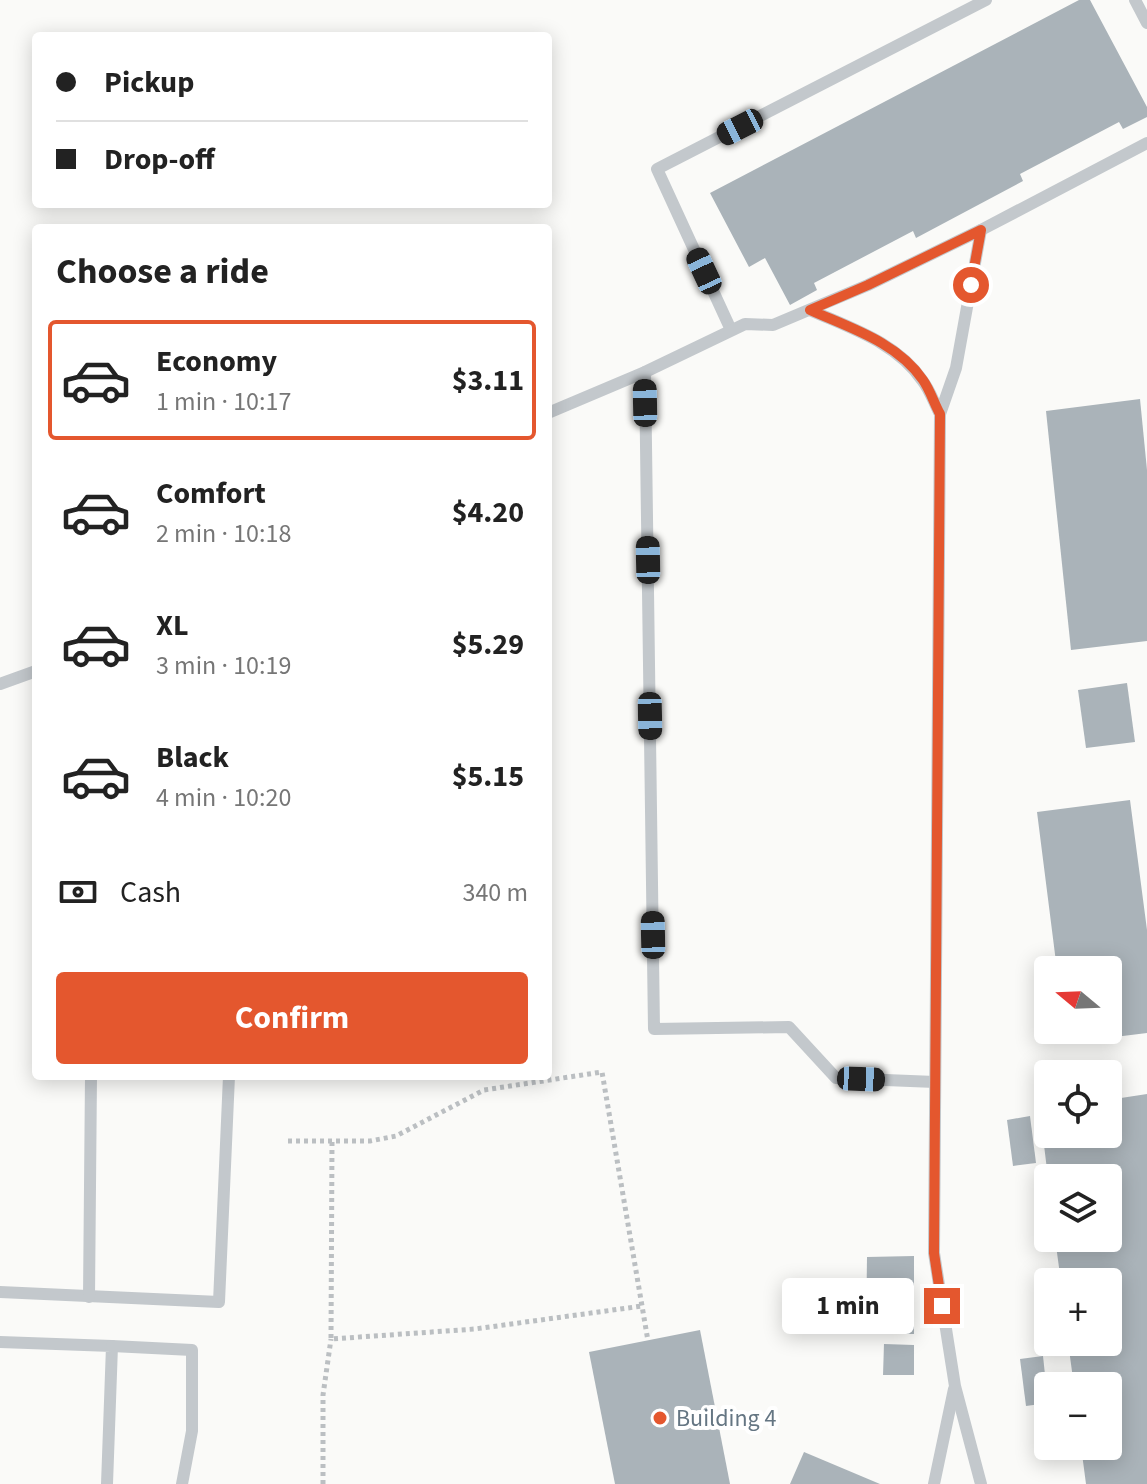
<!DOCTYPE html>
<meta charset="utf-8">
<style>
:root{--surface:#fff;--page:#f2f2f2;--text:#222;--muted:#767676;--line:#e0e0e0;--accent:#e4572e}
body{margin:0;font-family:"Source Sans 3",sans-serif;background:var(--page);color:var(--text);height:100vh;display:flex;flex-direction:column;font-size:30px;white-space:nowrap}
*{box-sizing:border-box;margin:0}
p{font-size:26px;color:var(--muted)}
.icon{flex:none;width:44px;height:44px;fill:none;stroke:currentColor;stroke-width:2;stroke-linecap:round;stroke-linejoin:round}
.map{position:relative;flex:1;overflow:hidden}
.drawer{position:absolute;left:32px;top:224px;width:520px;height:856px;display:flex;flex-direction:column;background:var(--surface);border-radius:8px;box-shadow:0 4px 20px #0003}
.drawer>*{flex:none}
.top-card{position:absolute;left:32px;top:32px;width:520px;height:176px;border-radius:8px;box-shadow:0 4px 20px #0003;display:grid;align-content:center;height:176px;padding:0 24px;background:var(--surface)}
.needle{width:52px;rotate:289deg}
.controls{position:absolute;left:1034px;top:956px;display:grid;gap:16px}
.controls a{display:grid;place-items:center;width:88px;height:88px;border-radius:8px;background:var(--surface);box-shadow:0 4px 20px #0003;font-size:40px}
.end{position:absolute;width:36px;height:36px;margin:-18px;border:10px solid #e4572e;background:#fff;box-shadow:0 0 0 4px #fff}
.from{border-radius:50%}
.bubble{position:absolute;height:56px;border-radius:8px;background:var(--surface);box-shadow:0 4px 20px #0003;font-size:26px;font-weight:700;line-height:56px;text-align:center}
.car{position:absolute;width:24px;height:48px;margin:-24px -12px;border-radius:10px;box-shadow:0 0 6px 2px #0007;background:linear-gradient(#222 24%,#8ab4d8 0 40%,#222 0 76%,#8ab4d8 0 86%,#222 0)}
.top-card b{display:flex;align-items:center;gap:28px;height:76px;font-size:30px}
.top-card b+b{border-top:2px solid var(--line)}
.top-card i{width:20px;height:20px;background:var(--text)}
ul{padding:0;list-style:none}
li{display:flex;align-items:center;gap:24px;height:120px;margin:0 16px 12px;padding:0 8px;border:4px solid transparent;border-radius:8px}
li div{flex:1}
li b{display:block;font-size:30px}
li em{font-style:normal;font-weight:700}
li.active{border-color:var(--accent)}
li>.icon{width:72px;height:72px;stroke-width:1.5}
h2{padding:0 24px;font-size:36px;line-height:96px}
.pay{display:flex;align-items:center;gap:20px;height:88px;padding:0 24px;font-size:30px}
.pay p{margin-inline-start:auto}
.primary-button{display:flex;gap:16px;margin-top:auto;padding:16px 24px}
.primary-button a{flex:1;height:92px;border-radius:8px;background:var(--accent);color:#fff;font-size:32px;font-weight:700;line-height:92px;text-align:center}
.map>svg:first-child{display:block}
.building{fill:#aab3b9}
.lines{fill:none;stroke-linecap:round;stroke-linejoin:round}
.path{stroke:#bbbfc2;stroke-width:5;stroke-dasharray:4 4;stroke-linecap:butt}
.service{stroke:#c3c8cc;stroke-width:12}
.route{stroke:#e4572e;stroke-width:10}
.poi-dot{fill:#e4572e;stroke:#fff;stroke-width:3}
.labels{text-anchor:middle;dominant-baseline:central;stroke-width:8;stroke-linejoin:round;paint-order:stroke}
.poi-label{font-size:24px;fill:#657683;stroke:#fff;text-anchor:start}
</style>
<div class="map">
<svg width="1147" height="1484" viewBox="0 0 1147 1484">
<rect width="100%" height="100%" fill="#fafaf8"/>
<g class="building">
<polygon points="1079,0 1090,0 1147,107 1147,117 1123,129 1119,122 1020,174 1023,181 916,238 913,231 814,283 817,290 790,305 765,258 749,267 710,193"/>
<polygon points="1140,399 1147,470 1147,641 1071,650 1046,411"/>
<polygon points="1127,683 1135,742 1086,748 1078,690"/>
<polygon points="1130,800 1147,930 1147,1033 1066,1043 1065,1030 1108,1030 1108,970 1057,970 1037,812"/>
<polygon points="1147,1094 1147,1484 1086,1484 1081,1446 1108,1446 1108,1386 1074,1386 1068,1342 1108,1342 1108,1282 1061,1282 1055,1238 1108,1238 1108,1178 1048,1178 1040,1112 1048,1110 1048,1134 1108,1134 1108,1100"/>
<polygon points="1030,1116 1036,1163 1013,1166 1007,1120"/>
<polygon points="914,1256 914,1334 866,1334 867,1257"/>
<polygon points="700,1330 730,1484 615,1484 589,1352"/>
<polygon points="884,1344 914,1345 914,1375 883,1375"/>
<polygon points="1043,1356 1048,1403 1026,1406 1020,1359"/>
<polygon points="804,1452 880,1484 790,1484"/>
</g>
<g class="lines">
<g class="path">
<polyline points="288,1141 370,1141 396,1136 484,1090 602,1072 648,1341"/>
<polyline points="332,1142 331,1339 475,1329 642,1306"/>
<polyline points="323,1484 323,1395 331,1339"/>
</g>
<g class="service">
<polyline points="1135,0 1147,23"/>
<path d="M810,310C850,328 896,342 922,380C930,390 934,403 940,414"/>
<polyline points="731,330 657,169 986,0"/>
<polyline points="645,372 654,1029 789,1027 836,1078 935,1082"/>
<polyline points="548,413 645,372 745,324 773,325 868,285 981,230 1147,143"/>
<polyline points="0,684 36,671"/>
<polyline points="0,1292 219,1302 229,1076"/>
<polyline points="89,1297 91,1076"/>
<polyline points="0,1342 112,1346 107,1484"/>
<polyline points="112,1346 192,1350 192,1431 182,1484"/>
<polyline points="934,1484 954,1389"/>
<polyline points="981,1484 955,1386 934,1253 940,414 956,368 981,230"/>
</g>
</g>
<g class="lines">
<path class="route" d="M942,1306L934,1253L940,414C934,403 930,390 923,380C897,342 850,328 810,310L868,285L981,230L971,285"/>
</g>
<circle class="poi-dot" cx="660" cy="1418" r="8"/>
<g class="labels">
<g class="poi-label">
<text x="676" y="1418">Building 4</text>
</g>
</g>
</svg>
<div class="controls">
<a><svg class="needle" viewBox="-14 -14 28 28"><path d="M0-13l5 13h-10z" fill="#e53935"/><path d="M0 13l5-13h-10z" fill="#767676"/></svg></a>
<a><svg class="icon" aria-label="locate" viewBox="0 0 24 24"><circle cx="12" cy="12" r="6"/><path d="M12 2v4M12 18v4M2 12h4M18 12h4"/></svg></a>
<a><svg class="icon" aria-label="layers" viewBox="0 0 24 24"><path d="M12 4l9 5-9 5-9-5zM3 14l9 5 9-5"/></svg></a>
<a>+</a>
<a>−</a>
</div>
<i class="end from" style="left:971px;top:285px"></i>
<i class="end" style="left:942px;top:1306px"></i>
<div class="bubble" style="left:782px;top:1278px;width:132px">1 min</div>
<i class="car" style="left:740px;top:127px;rotate:243deg"></i>
<i class="car" style="left:704px;top:271px;rotate:335deg"></i>
<i class="car" style="left:645px;top:403px;rotate:359deg"></i>
<i class="car" style="left:648px;top:560px;rotate:359deg"></i>
<i class="car" style="left:650px;top:716px;rotate:179deg"></i>
<i class="car" style="left:653px;top:935px;rotate:359deg"></i>
<i class="car" style="left:861px;top:1079px;rotate:92deg"></i>
<div class="top-card">
<b><i class="from"></i>Pickup</b>
<b><i></i>Drop-off</b>
</div>
<section class="drawer">
<h2>Choose a ride</h2>
<ul>
<li class="active"><svg class="icon" aria-label="car" viewBox="0 0 24 24"><path d="M5 17H2v-5l4-1 3-4h7l3 4 3 1v5h-3M9 17h6M6 11h13"/><circle cx="7" cy="17" r="2"/><circle cx="17" cy="17" r="2"/></svg><div><b>Economy</b><p>1 min · 10:17</p></div><em>$3.11</em></li>
<li><svg class="icon" aria-label="car" viewBox="0 0 24 24"><path d="M5 17H2v-5l4-1 3-4h7l3 4 3 1v5h-3M9 17h6M6 11h13"/><circle cx="7" cy="17" r="2"/><circle cx="17" cy="17" r="2"/></svg><div><b>Comfort</b><p>2 min · 10:18</p></div><em>$4.20</em></li>
<li><svg class="icon" aria-label="car" viewBox="0 0 24 24"><path d="M5 17H2v-5l4-1 3-4h7l3 4 3 1v5h-3M9 17h6M6 11h13"/><circle cx="7" cy="17" r="2"/><circle cx="17" cy="17" r="2"/></svg><div><b>XL</b><p>3 min · 10:19</p></div><em>$5.29</em></li>
<li><svg class="icon" aria-label="car" viewBox="0 0 24 24"><path d="M5 17H2v-5l4-1 3-4h7l3 4 3 1v5h-3M9 17h6M6 11h13"/><circle cx="7" cy="17" r="2"/><circle cx="17" cy="17" r="2"/></svg><div><b>Black</b><p>4 min · 10:20</p></div><em>$5.15</em></li>
</ul>
<div class="pay"><svg class="icon" aria-label="cash" viewBox="0 0 24 24"><path d="M3 7h18v10H3z"/><circle cx="12" cy="12" r="2"/></svg>Cash<p>340 m</p></div>
<div class="primary-button"><a>Confirm</a></div>
</section>
</div>
